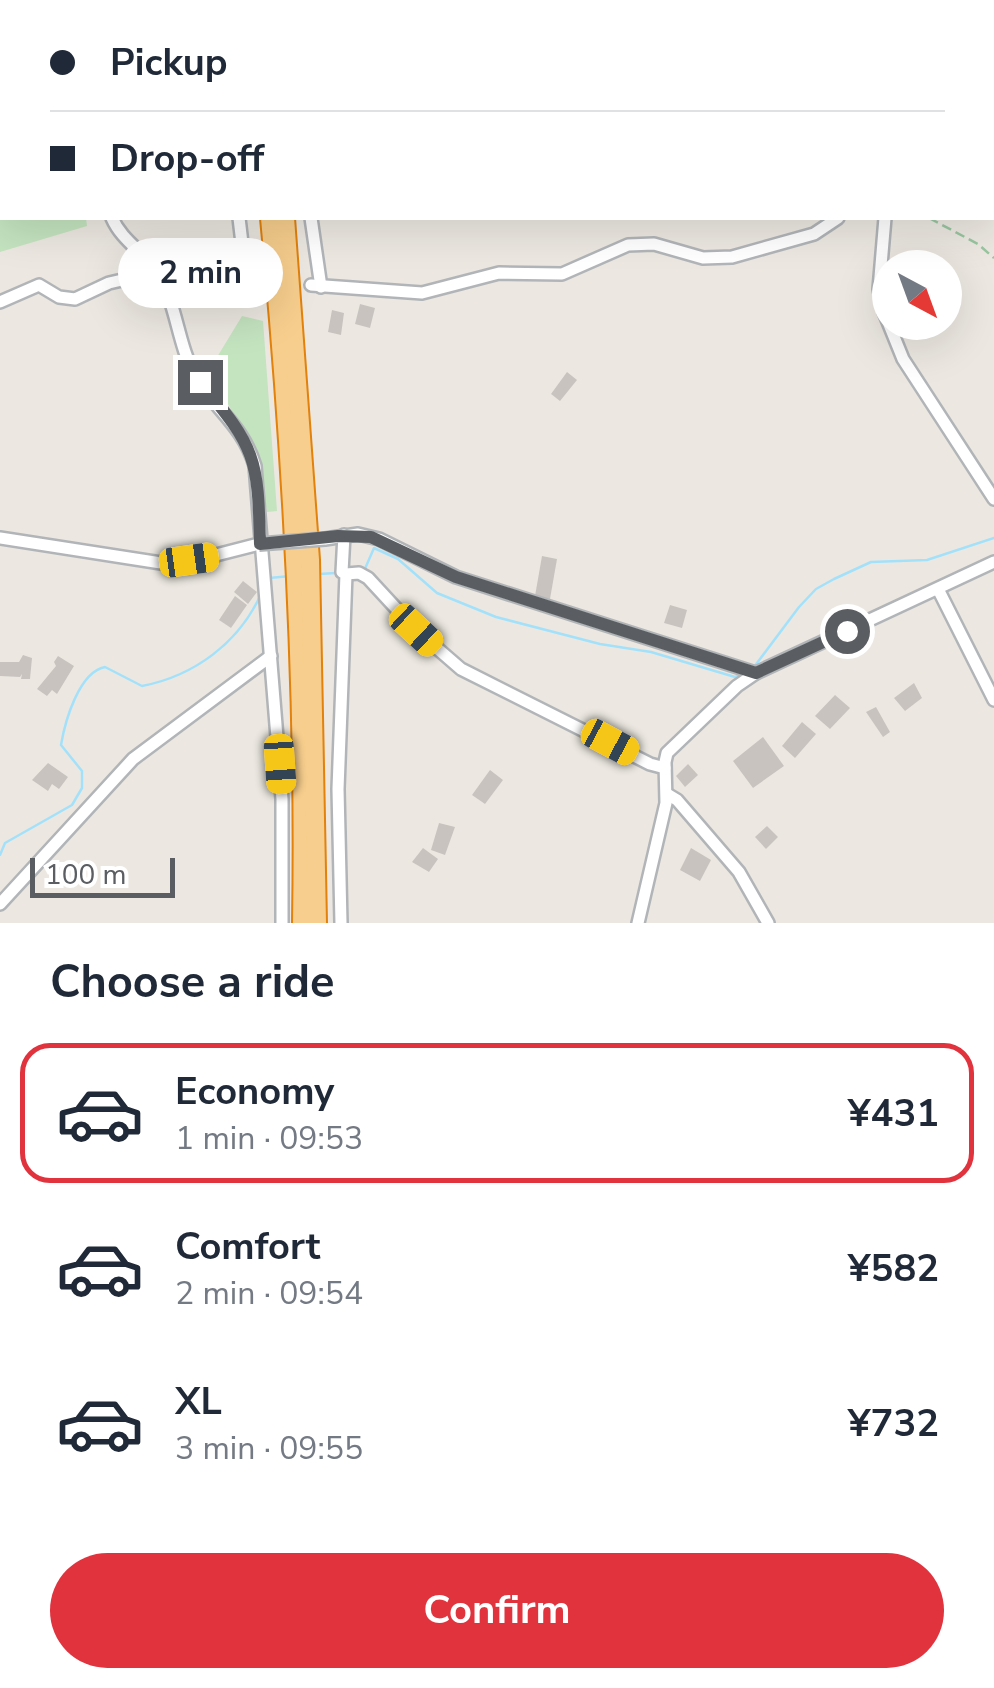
<!DOCTYPE html>
<meta charset="utf-8">
<style>
:root{--surface:#fff;--page:#f6f6f7;--text:#1f2937;--muted:#747a83;--line:#e0e1e3;--accent:#e0333e}
body{margin:0;font-family:"Nunito Sans",sans-serif;background:var(--page);color:var(--text);height:100vh;display:flex;flex-direction:column;font-size:38px;white-space:nowrap}
*{box-sizing:border-box;margin:0}
p{font-size:32px;color:var(--muted)}
.icon{flex:none;width:55px;height:55px;fill:none;stroke:currentColor;stroke-width:2;stroke-linecap:round;stroke-linejoin:round}
.map{position:relative;height:923px;overflow:hidden}
.sheet{display:flex;flex-direction:column;background:var(--surface);flex:1}
.sheet>*{flex:none}
.guide{position:absolute;left:0px;top:0px;width:995px;height:220px;box-shadow:0 10px 40px #0002;display:grid;align-content:center;height:220px;padding:0 50px;background:var(--surface)}
.needle{width:65px;rotate:139deg}
.fabs{position:absolute;left:872px;top:250px;display:grid;gap:20px}
.fabs a{display:grid;place-items:center;width:90px;height:90px;border-radius:50%;background:var(--surface);box-shadow:0 10px 40px #0002;font-size:50px}
.scale{position:absolute;left:30px;bottom:25px;width:145px;box-sizing:border-box;padding-left:10px;border:5px solid #5a5e62;border-top:0;font-size:28px;line-height:35px;white-space:nowrap;color:#5a5e62;-webkit-text-stroke:8px #fff;paint-order:stroke}
.end{position:absolute;width:45px;height:45px;margin:-22px;border:12px solid #5a5e62;background:#fff;box-shadow:0 0 0 5px #fff}
.from{border-radius:50%}
.bubble{position:absolute;height:70px;border-radius:35px;background:var(--surface);box-shadow:0 10px 40px #0002;font-size:32px;font-weight:700;line-height:70px;text-align:center}
.car{position:absolute;width:30px;height:60px;margin:-30px -15px;border-radius:12px;box-shadow:0 0 8px 2px #0007;background:linear-gradient(#f5c518 24%,#345 0 40%,#f5c518 0 76%,#345 0 86%,#f5c518 0)}
.guide b{display:flex;align-items:center;gap:35px;height:95px;font-size:38px}
.guide b+b{border-top:2px solid var(--line)}
.guide i{width:25px;height:25px;background:var(--text)}
ul{padding:0;list-style:none}
li{display:flex;align-items:center;gap:30px;height:140px;margin:0 20px 15px;padding:0 30px;border:5px solid transparent;border-radius:30px}
li div{flex:1}
li b{display:block;font-size:38px}
li em{font-style:normal;font-weight:700}
li.active{border-color:var(--accent)}
li>.icon{width:90px;height:90px;stroke-width:1.5}
h2{padding:0 50px;font-size:45px;line-height:120px}
.button{display:flex;gap:20px;margin-top:auto;padding:20px 50px}
.button a{flex:1;height:115px;border-radius:60px;background:var(--accent);color:#fff;font-size:40px;font-weight:700;line-height:115px;text-align:center}
.map>svg:first-child{display:block}
.green{fill:#c4e3bf}
.lines{fill:none;stroke-linecap:round;stroke-linejoin:round}
.stream{stroke:#a3e1fb;stroke-width:2.5}
.river{stroke:#a3e1fb;stroke-width:18}
.building{fill:#c8c3bf}
.minor-casing{stroke:#b2b5b8;stroke-width:16}
.highway-casing{stroke:#e2810b;stroke-width:22}
.path{stroke:#99c6a0;stroke-width:2.5;stroke-dasharray:10 5;stroke-linecap:butt}
.minor{stroke:#fff;stroke-width:11}
.highway{stroke:#f7ce8d;stroke-width:18}
.minor-bridge-casing{stroke:#b2b5b8;stroke-width:16;stroke-linecap:butt}
.minor-bridge{stroke:#fff;stroke-width:11}
.route{stroke:#5a5e62;stroke-width:12}
</style>
<div class="map">
<svg width="994" height="923" viewBox="0 0 994 923">
<rect width="100%" height="100%" fill="#ece8e1"/>
<g class="green">
<polygon points="0,165 2,218 86,218 87,226 0,252"/>
<polygon points="242,316 263,321 277,511 267,512 257,451 208,372"/>
</g>
<g class="lines">
<g class="stream">
<polyline points="364,571 374,548 398,559 437,593 496,617 600,644 651,652 735,677 742,673"/>
<polyline points="319,574 336,573"/>
<polyline points="269,578 291,576"/>
<polyline points="754,667 799,607 816,589 834,579 871,562 927,560 994,538"/>
<path d="M0,855L5,843L72,805L82,788V771L61,745C65,721 79,672 105,667L142,686C194,676 239,643 261,594"/>
</g>
<g class="river">
<polyline points="983,0 983,2"/>
<polyline points="0,161 2,162"/>
</g>
</g>
<g class="building">
<polygon points="360,304 375,308 370,328 355,324"/>
<polygon points="332,310 344,313 341,335 328,332"/>
<polygon points="567,372 577,380 560,401 551,394"/>
<polygon points="542,556 557,559 550,599 535,596"/>
<polygon points="243,581 257,592 248,604 234,592"/>
<polygon points="235,596 247,605 231,628 219,620"/>
<polygon points="670,605 687,610 682,628 664,623"/>
<polygon points="23,655 32,658 30,679 21,679 22,674 20,677 0,676 0,662 19,662"/>
<polygon points="58,656 74,666 57,694 52,690 47,696 37,689 56,666 54,662"/>
<polygon points="914,683 922,698 905,711 894,698"/>
<polygon points="835,695 850,708 830,729 815,716"/>
<polygon points="876,707 890,732 883,737 866,712"/>
<polygon points="802,722 816,734 795,758 782,746"/>
<polygon points="763,737 784,766 753,788 733,761"/>
<polygon points="48,763 68,777 59,789 52,784 48,791 32,780"/>
<polygon points="688,764 698,775 685,787 676,776"/>
<polygon points="490,770 503,780 485,804 472,795"/>
<polygon points="439,823 455,827 445,855 431,850"/>
<polygon points="767,826 778,837 766,849 755,837"/>
<polygon points="423,848 438,859 429,872 412,862"/>
<polygon points="691,848 711,860 700,881 680,870"/>
</g>
<g class="lines">
<defs>
<g id="minor">
<polyline points="29,0 33,2"/>
<polyline points="221,0 222,2"/>
<polyline points="306,2 308,0"/>
<polyline points="800,2 800,0"/>
<polyline points="0,20 2,18"/>
<polyline points="0,37 2,38"/>
<polyline points="992,99 994,98"/>
<path d="M112,218C122,241 144,252 157,272C177,303 177,343 195,375C214,409 243,425 255,466L282,799V923"/>
<polyline points="239,218 246,277"/>
<polyline points="311,218 321,287"/>
<polyline points="885,218 879,289 884,312 903,359 994,499"/>
<polyline points="311,285 422,293 499,273 562,274 628,245 654,244 703,258 732,257 814,234 838,218"/>
<polyline points="0,302 39,285 59,297 75,299 109,283 157,272 177,271 256,279"/>
<polyline points="0,538 161,563 216,555 259,544"/>
<polyline points="325,539 358,534 379,539 456,577 756,673"/>
<polyline points="346,574 359,573 368,578 416,630 461,669 650,764 665,768"/>
<polyline points="938,589 994,700"/>
<polyline points="667,794 677,800 739,872 768,923"/>
<polyline points="0,904 133,759 271,656"/>
<polyline points="341,923 338,789 346,574 342,572 344,535"/>
<polyline points="638,923 666,803 665,762 667,753 737,686 756,673 994,562"/>
</g>
<g id="highway">
<polyline points="243,0 243,2"/>
<polyline points="259,0 259,2"/>
<path d="M270,218C292,452 306,687 302,923"/>
<polyline points="285,218 310,560 317,923"/>
</g>
</defs>
<use href="#minor" class="minor-casing"/>
<use href="#highway" class="highway-casing"/>
<polyline class="path" points="929,218 978,244 994,258"/>
<use href="#minor" class="minor"/>
<use href="#highway" class="highway"/>
<defs>
<polyline id="minor-bridge" points="259,544 325,539"/>
</defs>
<use href="#minor-bridge" class="minor-bridge-casing"/>
<use href="#minor-bridge" class="minor-bridge"/>
</g>
<g class="lines">
<path class="route" d="M200,382C256,448 258,458 260,544L338,536L371,537L456,577L756,673L847,631"/>
</g>
</svg>
<div class="fabs">
<a><svg class="needle" viewBox="-14 -14 28 28"><path d="M0-13l5 13h-10z" fill="#e53935"/><path d="M0 13l5-13h-10z" fill="#747a83"/></svg></a>
</div>
<div class="scale">100 m</div>
<i class="end from" style="left:847px;top:631px"></i>
<i class="end" style="left:200px;top:382px"></i>
<div class="bubble" style="left:118px;top:238px;width:165px">2 min</div>
<i class="car" style="left:189px;top:560px;rotate:82deg"></i>
<i class="car" style="left:416px;top:630px;rotate:133deg"></i>
<i class="car" style="left:610px;top:742px;rotate:118deg"></i>
<i class="car" style="left:280px;top:764px;rotate:176deg"></i>
<div class="guide">
<b><i class="from"></i>Pickup</b>
<b><i></i>Drop-off</b>
</div>
</div>
<section class="sheet">
<h2>Choose a ride</h2>
<ul>
<li class="active"><svg class="icon" aria-label="car" viewBox="0 0 24 24"><path d="M5 17H2v-5l4-1 3-4h7l3 4 3 1v5h-3M9 17h6M6 11h13"/><circle cx="7" cy="17" r="2"/><circle cx="17" cy="17" r="2"/></svg><div><b>Economy</b><p>1 min · 09:53</p></div><em>¥431</em></li>
<li><svg class="icon" aria-label="car" viewBox="0 0 24 24"><path d="M5 17H2v-5l4-1 3-4h7l3 4 3 1v5h-3M9 17h6M6 11h13"/><circle cx="7" cy="17" r="2"/><circle cx="17" cy="17" r="2"/></svg><div><b>Comfort</b><p>2 min · 09:54</p></div><em>¥582</em></li>
<li><svg class="icon" aria-label="car" viewBox="0 0 24 24"><path d="M5 17H2v-5l4-1 3-4h7l3 4 3 1v5h-3M9 17h6M6 11h13"/><circle cx="7" cy="17" r="2"/><circle cx="17" cy="17" r="2"/></svg><div><b>XL</b><p>3 min · 09:55</p></div><em>¥732</em></li>
</ul>
<div class="button"><a>Confirm</a></div>
</section>
